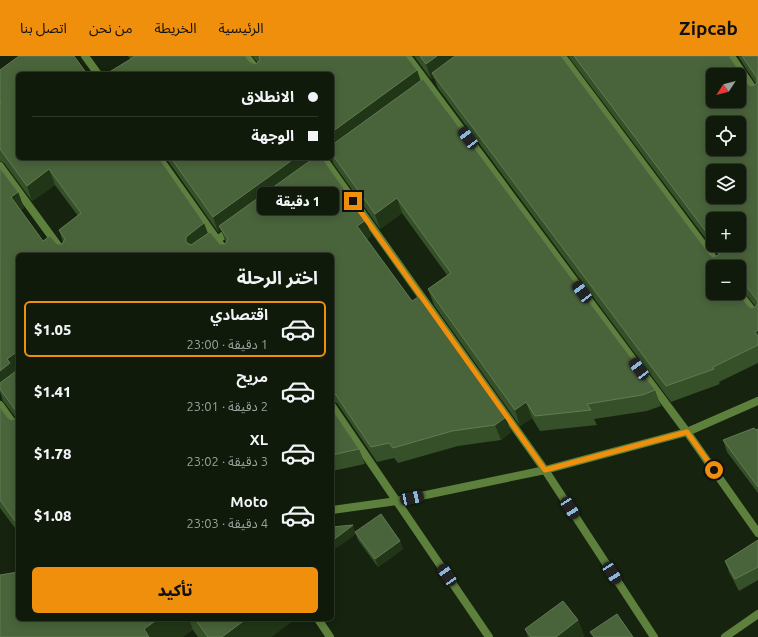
<!DOCTYPE html>
<html lang="ar">
<meta charset="utf-8">
<style>
:root{--surface:#101a0b;--page:#192314;--text:#f1f3f6;--muted:#9ca19d;--line:#30382c;--accent:#f08f0c}
body{margin:0;font-family:Ubuntu,"Noto Sans Arabic",sans-serif;background:var(--page);color:var(--text);direction:rtl;height:100vh;display:flex;flex-direction:column;font-size:15px;white-space:nowrap}
*{box-sizing:border-box;margin:0}
p{font-size:13px;color:var(--muted)}
.icon{flex:none;width:22px;height:22px;fill:none;stroke:currentColor;stroke-width:2;stroke-linecap:round;stroke-linejoin:round}
.map{position:relative;flex:1;overflow:hidden;direction:ltr}
.panel{position:absolute;left:16px;top:197px;width:318px;height:368px;display:flex;flex-direction:column;background:var(--surface);border-radius:6px;box-shadow:0 2px 10px #0003,0 0 0 1px var(--line);direction:rtl}
.panel>*{flex:none}
.guide{position:absolute;left:16px;top:16px;width:318px;height:88px;border-radius:6px;box-shadow:0 2px 10px #0003,0 0 0 1px var(--line);direction:rtl;display:grid;align-content:center;height:88px;padding:0 16px;background:var(--surface)}
.needle{width:26px;rotate:234deg}
.tools{position:absolute;left:706px;top:12px;display:grid;gap:8px}
.tools a{display:grid;place-items:center;width:40px;height:40px;border-radius:6px;background:var(--surface);box-shadow:0 2px 10px #0003,0 0 0 1px var(--line);font-size:20px}
.end{position:absolute;width:18px;height:18px;margin:-9px;border:5px solid #f08f0c;background:#111;box-shadow:0 0 0 2px #111}
.from{border-radius:50%}
.bubble{position:absolute;height:28px;border-radius:6px;background:var(--surface);box-shadow:0 2px 10px #0003,0 0 0 1px var(--line);font-size:13px;font-weight:800;line-height:28px;text-align:center;direction:rtl}
.car{position:absolute;width:12px;height:24px;margin:-12px -6px;border-radius:5px;box-shadow:0 0 3px 1px #0007;background:linear-gradient(#222 24%,#8ab4d8 0 40%,#222 0 76%,#8ab4d8 0 86%,#222 0)}
.guide b{display:flex;align-items:center;gap:14px;height:38px;font-size:15px}
.guide b+b{border-top:1px solid var(--line)}
.guide i{width:10px;height:10px;background:var(--text)}
ul{padding:0;list-style:none}
li{display:flex;align-items:center;gap:12px;height:56px;margin:0 8px 6px;padding:0 8px;border:2px solid transparent;border-radius:6px}
li div{flex:1}
li b{display:block;font-size:15px}
li em{font-style:normal;font-weight:800}
li.active{border-color:var(--accent)}
li>.icon{width:36px;height:36px;stroke-width:1.5}
h2{padding:0 16px;font-size:18px;line-height:48px}
.button{display:flex;gap:8px;margin-top:auto;padding:8px 16px}
.button a{flex:1;height:46px;border-radius:6px;background:var(--accent);color:#111;font-size:16px;font-weight:800;line-height:46px;text-align:center}
header{display:flex;align-items:center;gap:24px;box-sizing:border-box;height:56px;padding:0 20px;background:var(--accent);color:#111}
header strong{font-size:19px}
nav{display:flex;gap:22px;margin-inline-start:auto;font-size:14px}
.map>svg:first-child{display:block}
.lines{fill:none;stroke-linecap:round;stroke-linejoin:round}
.minor{stroke:#5e803d;stroke-width:8}
.wall{fill:#365029;fill-rule:evenodd}
.shaded-wall{fill:#213617}
.building{fill:#49633b;stroke:#617b53;fill-rule:evenodd}
.route{stroke:#f08f0c;stroke-width:5}
</style>
<header>
<strong>Zipcab</strong>
<nav><a>الرئيسية</a><a>الخريطة</a><a>من نحن</a><a>اتصل بنا</a></nav>
</header>
<div class="map">
<svg width="758" height="581" viewBox="0 0 758 581">
<rect width="100%" height="100%" fill="#16230f"/>
<g class="lines">
<g class="minor">
<polyline points="85,0 98,18"/>
<polyline points="246,0 260,18"/>
<polyline points="407,0 687,376 758,477"/>
<polyline points="562,0 720,211"/>
<polyline points="731,0 758,40"/>
<polyline points="159,102 228,199"/>
<polyline points="323,102 545,414 654,581"/>
<polyline points="0,110 65,199"/>
<polyline points="196,199 231,174"/>
<polyline points="739,237 758,262"/>
<polyline points="0,349 18,374"/>
<polyline points="332,350 489,581"/>
<polyline points="332,454 397,445 545,414 687,376 758,345"/>
<polyline points="318,563 330,581"/>
<polyline points="725,581 758,558"/>
</g>
</g>
<g class="wall">
<polygon points="128,0 245,0 250,6 255,8 258,7 252,0 406,0 417,14 421,25 655,334 661,350 647,355 594,363 597,369 540,375 532,362 520,370 434,249 428,233 447,219 402,157 380,173 333,107 332,102 332,18 130,3"/>
<path d="M414,0H561L710,199L713,201L717,200L718,199L568,0H729L748,28L750,30L755,29L756,28L738,0H758V307L719,326L720,328L671,346L438,32L434,22L431,23ZM713,163L739,189H713ZM713,211H739V232H741L756,251H755L751,252L748,250Z"/>
<polygon points="0,14 18,18 159,102 208,178 220,188 225,188 226,187 221,174 218,176 166,102 322,102 366,164 371,180 367,183 412,245 511,376 501,384 458,390 398,407 394,402 377,406 337,347 332,345 332,199 18,199 17,315 18,317 18,476 0,452 0,351 8,362 11,364 15,363 16,362 3,345 0,336 0,112 18,136 24,152 20,154 43,185 57,188 62,188 63,186 59,174 78,160 55,129 32,145 4,107 0,105"/>
<polygon points="332,353 359,393 365,408 332,415"/>
<polygon points="758,373 758,437 727,396 723,384"/>
<polygon points="356,476 400,485 403,493 378,511 358,484 356,478 332,495"/>
<polygon points="758,484 758,524 739,535 729,516 725,505"/>
<polygon points="18,563 295,563 271,581 198,581 193,574"/>
<polygon points="578,564 584,580 582,581 528,581 525,573"/>
</g>
<g class="shaded-wall">
<polygon points="437,0 465,0 432,17 434,22 431,23 426,8"/>
<polygon points="417,14 422,30 332,95 332,76"/>
<polygon points="295,102 318,102 219,170 221,174 218,176 213,161"/>
<polygon points="49,113 55,129 32,145 27,130"/>
<polygon points="18,136 24,152 17,157 11,141"/>
<polygon points="397,142 402,157 380,173 375,158"/>
<polygon points="366,164 371,180 363,186 357,170"/>
<polygon points="204,167 210,183 191,199 186,186 186,181"/>
<polygon points="758,274 758,284 755,276"/>
<polygon points="18,295 18,314 14,317 0,333 0,315 7,303"/>
<polygon points="526,346 532,362 520,370 515,354"/>
<polygon points="506,361 511,376 501,384 495,369"/>
<polygon points="18,463 18,472 15,465"/>
<polygon points="353,469 356,478 332,495 332,485"/>
<polygon points="400,485 403,493 378,511 375,503"/>
<polygon points="158,563 189,563 193,574 183,581 146,581 144,573"/>
<polygon points="246,563 295,563 271,581 222,581"/>
<polygon points="578,564 584,580 582,581 556,581"/>
</g>
<g class="building">
<polygon points="19,0 74,0 87,18 18,18 18,102 159,102 204,167 186,181 186,186 191,189 210,176 220,188 225,188 228,183 219,170 314,102 322,102 366,164 357,170 412,245 420,240 506,361 495,369 452,375 393,392 389,387 371,391 332,333 332,199 18,199 18,295 7,303 10,307 0,315 0,112 18,136 11,141 43,185 50,180 57,188 62,188 65,183 59,174 81,157 49,113 27,130 0,93 0,47 1,46 0,45 0,14"/>
<polygon points="133,0 245,0 250,6 255,8 257,7 260,4 259,0 406,0 417,14 332,76 332,18 106,18 134,1"/>
<polygon points="420,0 437,0 426,8"/>
<path d="M455,0H561L710,199L713,201L717,200L720,197L719,192L716,189H739V163H713V185L574,0H729L748,28L750,30L755,29L757,27V22L742,0H758V274L755,276L758,280V289L713,311L714,313L666,330L432,17ZM713,19H739V45H713ZM713,67H739V93H713ZM713,115H739V141H713ZM713,211H739V221L757,244L758,248L755,251L751,252L748,250L738,237H713Z"/>
<polygon points="423,23 655,334 642,339 587,348 591,354 535,360 526,346 515,354 428,233 451,217 397,142 375,158 332,98 332,89"/>
<polygon points="171,102 295,102 213,161"/>
<polygon points="16,315 18,317 18,463 15,465 0,444 0,351 8,362 11,364 15,363 18,358 0,333 0,327"/>
<polygon points="332,353 359,393 332,399"/>
<polygon points="754,372 756,374 758,373 758,431 723,384"/>
<polygon points="381,458 400,485 375,503 355,476"/>
<polygon points="353,469 332,485 332,471"/>
<polygon points="758,484 758,511 735,523 725,505"/>
<polygon points="18,516 18,563 158,563 144,573 149,581 0,581 0,519"/>
<polygon points="563,545 578,564 556,581 531,581 525,573"/>
<polygon points="617,558 633,581 594,581 590,576"/>
<polygon points="195,563 246,563 222,581 208,581"/>
</g>
<g class="lines">
<polyline class="route" points="353,145 545,414 687,376 714,414"/>
</g>
</svg>
<div class="tools">
<a><svg class="needle" viewBox="-14 -14 28 28"><path d="M0-13l5 13h-10z" fill="#e53935"/><path d="M0 13l5-13h-10z" fill="#9ca19d"/></svg></a>
<a><svg class="icon" aria-label="locate" viewBox="0 0 24 24"><circle cx="12" cy="12" r="6"/><path d="M12 2v4M12 18v4M2 12h4M18 12h4"/></svg></a>
<a><svg class="icon" aria-label="layers" viewBox="0 0 24 24"><path d="M12 4l9 5-9 5-9-5zM3 14l9 5 9-5"/></svg></a>
<a>+</a>
<a>−</a>
</div>
<i class="end from" style="left:714px;top:414px"></i>
<i class="end" style="left:353px;top:145px"></i>
<div class="bubble" style="left:257px;top:131px;width:82px">1 دقيقة</div>
<i class="car" style="left:468px;top:82px;rotate:323deg"></i>
<i class="car" style="left:582px;top:236px;rotate:323deg"></i>
<i class="car" style="left:639px;top:313px;rotate:323deg"></i>
<i class="car" style="left:412px;top:442px;rotate:78deg"></i>
<i class="car" style="left:570px;top:452px;rotate:147deg"></i>
<i class="car" style="left:612px;top:517px;rotate:147deg"></i>
<i class="car" style="left:447px;top:519px;rotate:326deg"></i>
<div class="guide">
<b><i class="from"></i>الانطلاق</b>
<b><i></i>الوجهة</b>
</div>
<section class="panel">
<h2>اختر الرحلة</h2>
<ul>
<li class="active"><svg class="icon" aria-label="car" viewBox="0 0 24 24"><path d="M5 17H2v-5l4-1 3-4h7l3 4 3 1v5h-3M9 17h6M6 11h13"/><circle cx="7" cy="17" r="2"/><circle cx="17" cy="17" r="2"/></svg><div><b>اقتصادي</b><p>1 دقيقة · 23:00</p></div><em>$1.05</em></li>
<li><svg class="icon" aria-label="car" viewBox="0 0 24 24"><path d="M5 17H2v-5l4-1 3-4h7l3 4 3 1v5h-3M9 17h6M6 11h13"/><circle cx="7" cy="17" r="2"/><circle cx="17" cy="17" r="2"/></svg><div><b>مريح</b><p>2 دقيقة · 23:01</p></div><em>$1.41</em></li>
<li><svg class="icon" aria-label="car" viewBox="0 0 24 24"><path d="M5 17H2v-5l4-1 3-4h7l3 4 3 1v5h-3M9 17h6M6 11h13"/><circle cx="7" cy="17" r="2"/><circle cx="17" cy="17" r="2"/></svg><div><b>XL</b><p>3 دقيقة · 23:02</p></div><em>$1.78</em></li>
<li><svg class="icon" aria-label="car" viewBox="0 0 24 24"><path d="M5 17H2v-5l4-1 3-4h7l3 4 3 1v5h-3M9 17h6M6 11h13"/><circle cx="7" cy="17" r="2"/><circle cx="17" cy="17" r="2"/></svg><div><b>Moto</b><p>4 دقيقة · 23:03</p></div><em>$1.08</em></li>
</ul>
<div class="button"><a>تأكيد</a></div>
</section>
</div>
